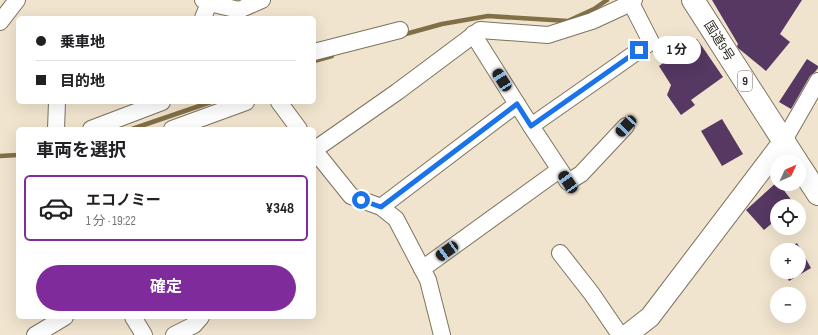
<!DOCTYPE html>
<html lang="ja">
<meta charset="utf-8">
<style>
:root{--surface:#fff;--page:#f2f2f2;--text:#202124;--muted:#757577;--line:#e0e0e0;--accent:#7f2b9b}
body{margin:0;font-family:"Sofia Sans Condensed","Noto Sans JP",sans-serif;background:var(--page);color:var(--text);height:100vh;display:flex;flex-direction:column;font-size:15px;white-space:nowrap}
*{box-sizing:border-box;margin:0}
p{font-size:13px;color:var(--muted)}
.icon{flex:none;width:22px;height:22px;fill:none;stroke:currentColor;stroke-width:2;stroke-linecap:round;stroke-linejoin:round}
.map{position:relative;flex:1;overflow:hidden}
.side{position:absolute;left:16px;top:127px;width:300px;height:192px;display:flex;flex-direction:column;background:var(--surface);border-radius:6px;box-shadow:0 4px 16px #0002}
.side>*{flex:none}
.guide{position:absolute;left:16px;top:16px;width:300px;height:88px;border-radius:6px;box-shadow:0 4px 16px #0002;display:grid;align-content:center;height:88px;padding:0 20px;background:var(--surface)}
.needle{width:26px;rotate:46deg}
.tools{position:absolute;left:770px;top:155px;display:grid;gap:8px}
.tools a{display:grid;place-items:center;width:36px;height:36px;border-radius:50%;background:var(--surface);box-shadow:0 4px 16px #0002;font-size:20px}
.end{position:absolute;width:18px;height:18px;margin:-9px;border:5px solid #1a73e8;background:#fff;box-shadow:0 0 0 2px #fff}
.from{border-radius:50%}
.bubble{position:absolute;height:28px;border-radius:14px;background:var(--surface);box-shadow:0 4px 16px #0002;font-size:13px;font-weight:700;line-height:28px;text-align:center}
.car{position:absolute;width:12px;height:24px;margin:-12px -6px;border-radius:5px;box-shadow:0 0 3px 1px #0007;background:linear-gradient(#222 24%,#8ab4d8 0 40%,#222 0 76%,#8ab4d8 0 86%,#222 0)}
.guide b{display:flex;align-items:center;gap:14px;height:38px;font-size:15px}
.guide b+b{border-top:1px solid var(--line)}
.guide i{width:10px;height:10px;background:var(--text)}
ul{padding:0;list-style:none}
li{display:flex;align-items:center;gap:12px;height:66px;margin:0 8px 6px;padding:0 12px;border:2px solid transparent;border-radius:6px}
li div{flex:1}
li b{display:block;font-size:15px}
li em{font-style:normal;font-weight:700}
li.current{border-color:var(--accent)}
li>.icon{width:36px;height:36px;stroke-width:1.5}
h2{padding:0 20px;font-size:18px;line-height:48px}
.button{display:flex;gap:8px;margin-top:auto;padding:8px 20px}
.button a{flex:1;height:46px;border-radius:24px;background:var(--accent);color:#fff;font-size:16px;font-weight:700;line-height:46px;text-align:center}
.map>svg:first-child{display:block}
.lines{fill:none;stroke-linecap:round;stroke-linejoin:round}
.stream{stroke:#816f46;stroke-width:4.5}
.building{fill:#563862}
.minor-casing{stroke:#7d735f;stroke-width:18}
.tertiary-casing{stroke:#7d735f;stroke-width:22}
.trunk-casing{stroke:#7d735f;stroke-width:24}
.minor{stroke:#fff;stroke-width:16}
.tertiary{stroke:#fff;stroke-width:20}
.trunk{stroke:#fff;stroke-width:22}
.route{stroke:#1a73e8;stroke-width:5}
.labels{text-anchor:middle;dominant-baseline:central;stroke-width:4;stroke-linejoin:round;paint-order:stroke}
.shield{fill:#fff;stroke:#6d6a64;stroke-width:1}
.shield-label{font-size:12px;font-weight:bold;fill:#2e2a21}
.street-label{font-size:13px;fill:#2e2a21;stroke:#fff}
</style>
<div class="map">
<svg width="818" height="335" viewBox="0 0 818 335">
<rect width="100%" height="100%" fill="#f0e4ce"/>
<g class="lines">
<g class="stream">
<polyline points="402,35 442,24 488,16 568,21 594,9 607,0"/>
<polyline points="314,61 332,56"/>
<polyline points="132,129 211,102"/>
<polyline points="0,156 18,155"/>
</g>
</g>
<g class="building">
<polygon points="712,0 802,0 780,34 790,42 766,71 738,48 737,46 738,44"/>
<polygon points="697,39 723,77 691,100 695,105 681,115 667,95 671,85 659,66"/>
<polygon points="807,59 818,66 818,68 815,72 810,76 791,109 779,102"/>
<polygon points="722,119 743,154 722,166 701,131"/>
<polygon points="777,182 777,184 779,184 796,206 777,206 777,219 764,230 746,210"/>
<polygon points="797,243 811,268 789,281 784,272 799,272 799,250 785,250"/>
</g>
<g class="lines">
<defs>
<g id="minor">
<polyline points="203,0 209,3 239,10 262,0"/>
<polyline points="203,18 209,3"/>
<polyline points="0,22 17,0"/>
<polyline points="473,34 517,104"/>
<polyline points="314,52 400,30"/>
<polyline points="279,102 299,129"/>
<polyline points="531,126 568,182 581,174 626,126"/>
<polyline points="56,129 57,102"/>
<polyline points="91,129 162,102"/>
<polyline points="172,129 246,102"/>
<polyline points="783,142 818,81"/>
<polyline points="314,150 397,92 480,30 548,35 592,21 631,3"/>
<polyline points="314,150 351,196 381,207 396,219 428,280 442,335"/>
<polyline points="381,207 517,104 531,126 651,42 631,3 634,0"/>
<polyline points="560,253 592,294 620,335"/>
<polyline points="422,269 559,170"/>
<polyline points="133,317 144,335"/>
<polyline points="35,335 65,317"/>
<polyline points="174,335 194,325 201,317"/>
</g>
<polyline id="tertiary" points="627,335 650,317 783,142"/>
<g id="trunk">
<polyline points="693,0 797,162"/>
<polyline points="799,165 818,194"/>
</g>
</defs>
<use href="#minor" class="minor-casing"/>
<use href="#tertiary" class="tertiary-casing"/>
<use href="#trunk" class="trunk-casing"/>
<use href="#minor" class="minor"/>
<use href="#tertiary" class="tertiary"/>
<use href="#trunk" class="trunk"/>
</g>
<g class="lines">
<polyline class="route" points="361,200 381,207 517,104 531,126 639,50"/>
</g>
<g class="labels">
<rect class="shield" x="738" y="71" width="14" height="20" rx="3"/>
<g class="shield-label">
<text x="745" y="81">9</text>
</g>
<g class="street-label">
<text transform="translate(719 41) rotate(58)">国道9号</text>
</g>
</g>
</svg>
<div class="tools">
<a><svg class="needle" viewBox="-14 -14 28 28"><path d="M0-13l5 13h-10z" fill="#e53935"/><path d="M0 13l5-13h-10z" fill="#757577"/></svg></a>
<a><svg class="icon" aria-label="locate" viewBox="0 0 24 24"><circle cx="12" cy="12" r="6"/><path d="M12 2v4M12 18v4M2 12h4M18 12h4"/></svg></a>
<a>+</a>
<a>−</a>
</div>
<i class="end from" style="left:361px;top:200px"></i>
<i class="end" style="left:639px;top:50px"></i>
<div class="bubble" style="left:653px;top:36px;width:48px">1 分</div>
<i class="car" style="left:502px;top:80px;rotate:328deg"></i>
<i class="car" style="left:626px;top:126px;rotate:223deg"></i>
<i class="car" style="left:568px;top:182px;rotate:326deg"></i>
<i class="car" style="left:447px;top:251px;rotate:234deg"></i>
<div class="guide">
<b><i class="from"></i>乗車地</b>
<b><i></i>目的地</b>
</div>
<section class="side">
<h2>車両を選択</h2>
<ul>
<li class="current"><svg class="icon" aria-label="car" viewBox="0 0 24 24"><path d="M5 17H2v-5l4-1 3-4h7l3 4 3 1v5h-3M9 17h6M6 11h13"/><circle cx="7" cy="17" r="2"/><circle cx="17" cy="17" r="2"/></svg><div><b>エコノミー</b><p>1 分 · 19:22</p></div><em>¥348</em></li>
</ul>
<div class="button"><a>確定</a></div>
</section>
</div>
